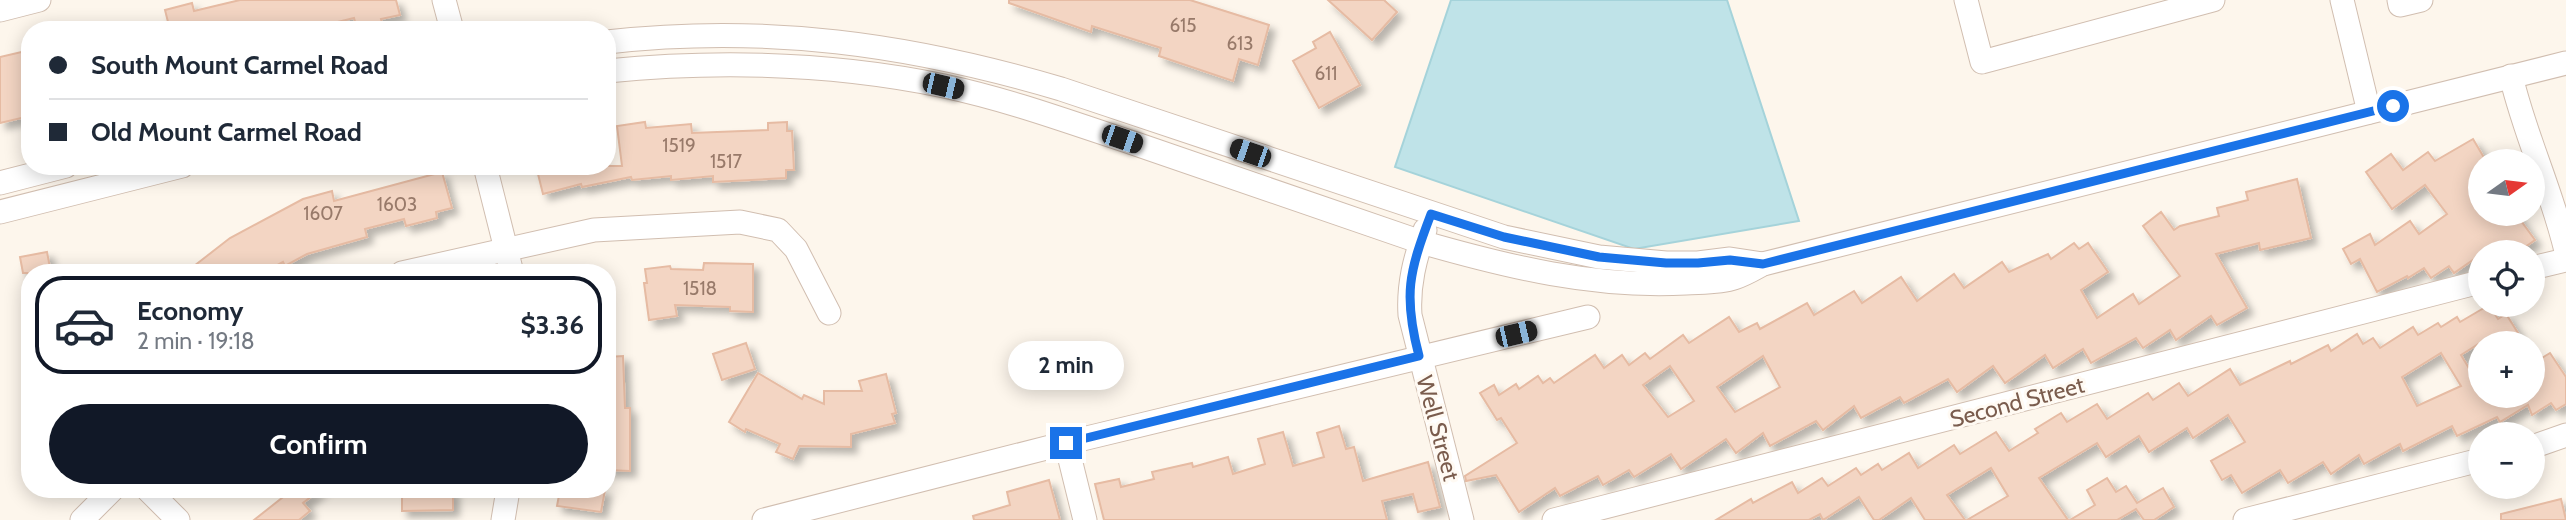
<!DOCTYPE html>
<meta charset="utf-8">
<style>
:root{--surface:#fff;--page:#f6f6f7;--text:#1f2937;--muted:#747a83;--line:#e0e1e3;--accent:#111827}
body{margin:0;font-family:Cabin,sans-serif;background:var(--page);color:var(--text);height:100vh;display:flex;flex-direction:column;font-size:26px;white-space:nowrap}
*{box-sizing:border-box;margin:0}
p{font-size:23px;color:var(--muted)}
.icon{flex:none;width:38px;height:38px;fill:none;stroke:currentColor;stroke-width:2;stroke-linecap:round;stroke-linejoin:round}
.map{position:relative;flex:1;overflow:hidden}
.side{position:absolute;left:21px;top:264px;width:595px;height:234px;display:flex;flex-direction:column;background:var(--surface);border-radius:28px;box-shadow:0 4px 18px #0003}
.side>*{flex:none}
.hud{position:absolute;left:21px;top:21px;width:595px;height:154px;border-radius:28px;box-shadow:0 4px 18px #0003;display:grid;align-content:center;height:154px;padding:0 28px;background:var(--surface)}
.needle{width:46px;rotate:76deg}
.tools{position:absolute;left:2468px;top:149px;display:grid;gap:14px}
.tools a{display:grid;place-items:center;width:77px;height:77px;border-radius:50%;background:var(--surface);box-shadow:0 4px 18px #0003;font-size:35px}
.end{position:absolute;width:32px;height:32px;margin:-16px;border:9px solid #1a73e8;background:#fff;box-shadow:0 0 0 4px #fff}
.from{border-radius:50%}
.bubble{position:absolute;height:49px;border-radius:24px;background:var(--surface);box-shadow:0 4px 18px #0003;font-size:23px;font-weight:700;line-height:49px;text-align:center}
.car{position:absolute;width:21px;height:42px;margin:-21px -10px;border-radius:9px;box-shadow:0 0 5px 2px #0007;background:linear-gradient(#222 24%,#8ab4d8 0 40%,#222 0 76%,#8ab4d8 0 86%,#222 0)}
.hud b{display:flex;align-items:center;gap:24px;height:66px;font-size:26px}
.hud b+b{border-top:2px solid var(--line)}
.hud i{width:18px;height:18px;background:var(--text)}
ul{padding:12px 0 0;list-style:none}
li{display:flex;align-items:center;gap:21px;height:98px;margin:0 14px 10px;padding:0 14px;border:4px solid transparent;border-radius:28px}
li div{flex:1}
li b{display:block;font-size:26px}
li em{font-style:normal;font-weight:700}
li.active{border-color:var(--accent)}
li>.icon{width:63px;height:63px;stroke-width:1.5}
.cta{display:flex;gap:14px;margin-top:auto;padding:14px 28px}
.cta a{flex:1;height:80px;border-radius:42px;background:var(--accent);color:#fff;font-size:28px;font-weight:700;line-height:80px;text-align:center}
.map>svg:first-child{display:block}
.water{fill:#bfe3e8;stroke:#a5d3da;stroke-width:2}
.building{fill:#f3d5c3;stroke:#e6bba3;stroke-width:2;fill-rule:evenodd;filter:url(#shadow)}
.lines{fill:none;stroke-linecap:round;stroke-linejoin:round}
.minor-casing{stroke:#d1beb0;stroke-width:25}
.minor{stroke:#fff;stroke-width:23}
.route{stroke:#1a73e8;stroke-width:9}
.labels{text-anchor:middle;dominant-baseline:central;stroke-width:6;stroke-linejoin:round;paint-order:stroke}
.number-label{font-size:19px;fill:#987a6a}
.street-label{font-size:23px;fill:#7a5c4d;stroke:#fffaf3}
</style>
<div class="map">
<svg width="2566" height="520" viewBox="0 0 2566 520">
<defs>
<filter id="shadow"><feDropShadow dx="6" dy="6" stdDeviation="3.5" flood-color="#0004"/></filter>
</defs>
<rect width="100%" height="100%" fill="#fdf6ec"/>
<polygon class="water" points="1451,0 1727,0 1799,221 1634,249 1395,167"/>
<g class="building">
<polygon points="240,0 396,0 400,15 381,19 382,23 357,29 354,18 305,30 170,30 165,10 192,3 194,11"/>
<polygon points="1009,0 1190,0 1269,25 1258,65 1239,59 1233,81 1159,56 1161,48 1092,26 1091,32 1009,3"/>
<polygon points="1328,0 1384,0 1397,12 1372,40"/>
<polygon points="1330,32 1360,85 1319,108 1293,61 1316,48 1313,42"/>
<polygon points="30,50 30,116 0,123 0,57"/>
<polygon points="645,122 646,128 691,124 692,133 768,130 768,123 787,122 787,131 792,131 794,170 786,170 786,178 713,182 713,176 671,180 671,176 632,180 631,177 582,187 581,184 543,194 536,166 622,166 617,126"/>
<polygon points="2473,139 2486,161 2480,161 2480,214 2516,214 2535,240 2518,252 2480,252 2480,255 2454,273 2449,266 2431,278 2424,268 2408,278 2407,276 2377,292 2360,259 2351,264 2343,249 2370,234 2375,245 2410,221 2419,234 2447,214 2425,185 2392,209 2366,172 2391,154 2403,170 2428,152 2435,161"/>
<polygon points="442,172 452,208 436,212 437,218 406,226 404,219 365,229 367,237 307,254 285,266 283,262 263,273 185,273 230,238 303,199 332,191 334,201"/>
<path d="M2297,179L2311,238L2260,250L2259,243L2216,254L2247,308L2217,325L2211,316L2176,340L2170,330L2143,348L2136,338L2091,363L2083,349L2053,368L2045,355L2005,383L1993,366L1957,392L1948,379L1904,403L1900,397L1861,418L1854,406L1823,430L1816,421L1770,446L1763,433L1736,453L1726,439L1681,469L1671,454L1634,477L1629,470L1603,485L1598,476L1560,496L1555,488L1519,512L1496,475L1466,481L1465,476L1517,443L1501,418L1497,420L1480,393L1494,385L1499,395L1516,384L1519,389L1538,376L1543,383L1550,378L1554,383L1595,355L1604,368L1622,355L1629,365L1645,353L1650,359L1683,335L1689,343L1729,317L1739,332L1757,323L1760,329L1807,303L1814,315L1854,291L1862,303L1901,277L1917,301L1954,274L1964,288L2002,262L2009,272L2048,254L2051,259L2074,243L2079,249L2088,243L2108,272L2081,290L2097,318L2133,294L2139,304L2180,276L2143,226L2161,212L2174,230L2180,226L2219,216L2217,208L2248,200L2246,192ZM1763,356L1780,387L1735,412L1717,387ZM1670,366L1694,401L1668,417L1643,385Z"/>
<polygon points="47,252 51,273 23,273 20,257"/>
<polygon points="704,263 753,264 753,312 730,311 730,307 675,305 677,316 649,320 644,283 647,283 645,269 670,266 671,269 703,270"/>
<path d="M2489,305L2498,319L2506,314L2518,333L2501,343H2480L2461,355L2476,380L2480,378V396H2532V364L2550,353L2566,377V404L2556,410L2551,403L2532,415L2528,405L2500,422L2497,417L2457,436L2452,426L2403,451L2400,444L2364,464L2359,455L2331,474L2323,462L2288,483L2280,470L2242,493L2231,475L2222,480L2211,461L2245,442L2228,415L2193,438L2187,428L2149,452L2139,436L2106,457L2097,443L2039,478L2068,520H1967L2008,496L1991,468L1947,495L1965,520H1925L1911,498L1879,520H1874L1859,497L1823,520L1820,514L1809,520H1716L1751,499L1753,503L1792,482L1798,493L1822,478L1828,486L1856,468L1861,475L1878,464L1882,470L1909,453L1918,468L1954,445L1960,454L1996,432L2009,451L2038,433L2035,429L2061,413L2067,422L2097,404L2107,419L2148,393L2153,400L2179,383L2188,396L2230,369L2240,385L2290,361L2291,364L2328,345L2331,351L2357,334L2363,344L2373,338L2380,348L2413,327L2418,335L2438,323L2441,327L2457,317L2460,322ZM2441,353L2461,386L2417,406L2402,377Z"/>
<polygon points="746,343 755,369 722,380 713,354"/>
<polygon points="623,356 625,408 630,408 630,471 607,470 607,357"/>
<polygon points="758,373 802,399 804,395 824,404 824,391 862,391 859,381 886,374 896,413 892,414 895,423 851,434 851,447 799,446 793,459 776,452 780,444 746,429 745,432 729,422"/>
<polygon points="1339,426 1346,449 1354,447 1363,481 1428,462 1440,507 1418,512 1413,494 1382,501 1387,520 1104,520 1095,484 1119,479 1121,487 1154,479 1152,472 1192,463 1193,467 1228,457 1233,474 1265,464 1258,439 1283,432 1293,466 1324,457 1317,433"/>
<polygon points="2107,478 2116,492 2126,486 2137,503 2163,488 2174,507 2154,520 2144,520 2136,509 2117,520 2070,520 2095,505 2087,490"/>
<polygon points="1049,480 1060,520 974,520 973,516 1010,505 1007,492"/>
<polygon points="292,490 320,490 303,503 310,511 299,520 254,520"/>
<polygon points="402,490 453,490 453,510 402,511"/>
<polygon points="560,490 605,490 601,512 557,506"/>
<polygon points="2561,499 2566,520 2501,520 2501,514"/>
</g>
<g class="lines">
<defs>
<g id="minor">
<polyline points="444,0 452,30"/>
<polyline points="1966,0 1982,62 2213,0"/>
<polyline points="2342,0 2369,112"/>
<polyline points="2399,0 2400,5 2421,0"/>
<polyline points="0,10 39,0"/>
<path d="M607,42C766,24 909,44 1061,89L1504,237L1599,257L1666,263H1698L1730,259L1763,264"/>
<path d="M607,71C720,60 833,63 944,86C1010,100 1072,123 1136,144C1231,176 1326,209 1421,242C1508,267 1594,288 1686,283C1701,282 1720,283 1734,278C1744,275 1754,269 1763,264L2566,63"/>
<path d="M2511,76C2525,136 2552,191 2566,251"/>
<polyline points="485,166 512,273"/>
<polyline points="0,183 66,166"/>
<polyline points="0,212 182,166"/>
<path d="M1425,230C1415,258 1408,285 1410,315L1462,520"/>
<polyline points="2532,268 2566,260"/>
<polyline points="402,273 594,230 740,222 778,230 796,249 829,313"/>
<polyline points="1066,443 1085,520"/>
<polyline points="2532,447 2566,435"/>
<polyline points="148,490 178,520"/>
<polyline points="82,520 112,490"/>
<polyline points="503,520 508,490"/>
<polyline points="764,520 1066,443 1588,317"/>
<polyline points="1554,520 2480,282"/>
<polyline points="2245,520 2480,460"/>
</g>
</defs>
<use href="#minor" class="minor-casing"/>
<use href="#minor" class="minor"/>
</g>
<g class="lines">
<path class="route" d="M1066,443L1419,356C1403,295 1409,272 1431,214L1504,237L1599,257L1666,263H1698L1730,260L1763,264L2393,106"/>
</g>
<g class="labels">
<g class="number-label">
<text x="1183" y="25">615</text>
<text x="1240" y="43">613</text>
<text x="1326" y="73">611</text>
<text x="679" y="145">1519</text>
<text x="726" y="161">1517</text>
<text x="397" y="204">1603</text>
<text x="323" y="213">1607</text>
<text x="700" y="288">1518</text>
</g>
<g class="street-label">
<text transform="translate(2017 402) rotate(-15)">Second Street</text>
<text transform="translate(1438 428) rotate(75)">Well Street</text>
</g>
</g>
</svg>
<div class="tools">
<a><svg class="needle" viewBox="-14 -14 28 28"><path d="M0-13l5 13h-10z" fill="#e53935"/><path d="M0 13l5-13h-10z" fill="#747a83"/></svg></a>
<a><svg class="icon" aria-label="locate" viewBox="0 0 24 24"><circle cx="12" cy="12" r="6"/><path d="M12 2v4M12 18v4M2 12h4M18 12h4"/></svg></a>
<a>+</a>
<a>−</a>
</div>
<i class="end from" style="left:2393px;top:106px"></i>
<i class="end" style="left:1066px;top:443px"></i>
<div class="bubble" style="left:1008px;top:341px;width:116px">2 min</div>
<i class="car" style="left:943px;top:86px;rotate:103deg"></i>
<i class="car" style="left:1122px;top:139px;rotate:109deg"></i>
<i class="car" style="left:1250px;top:153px;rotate:289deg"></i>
<i class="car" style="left:1516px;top:334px;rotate:77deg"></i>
<div class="hud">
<b><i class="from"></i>South Mount Carmel Road</b>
<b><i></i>Old Mount Carmel Road</b>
</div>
<section class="side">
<ul>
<li class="active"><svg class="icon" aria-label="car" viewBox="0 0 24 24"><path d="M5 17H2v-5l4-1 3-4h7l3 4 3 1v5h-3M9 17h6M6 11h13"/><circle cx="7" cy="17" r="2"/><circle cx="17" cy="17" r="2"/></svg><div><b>Economy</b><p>2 min · 19:18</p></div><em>$3.36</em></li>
</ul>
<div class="cta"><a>Confirm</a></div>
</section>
</div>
